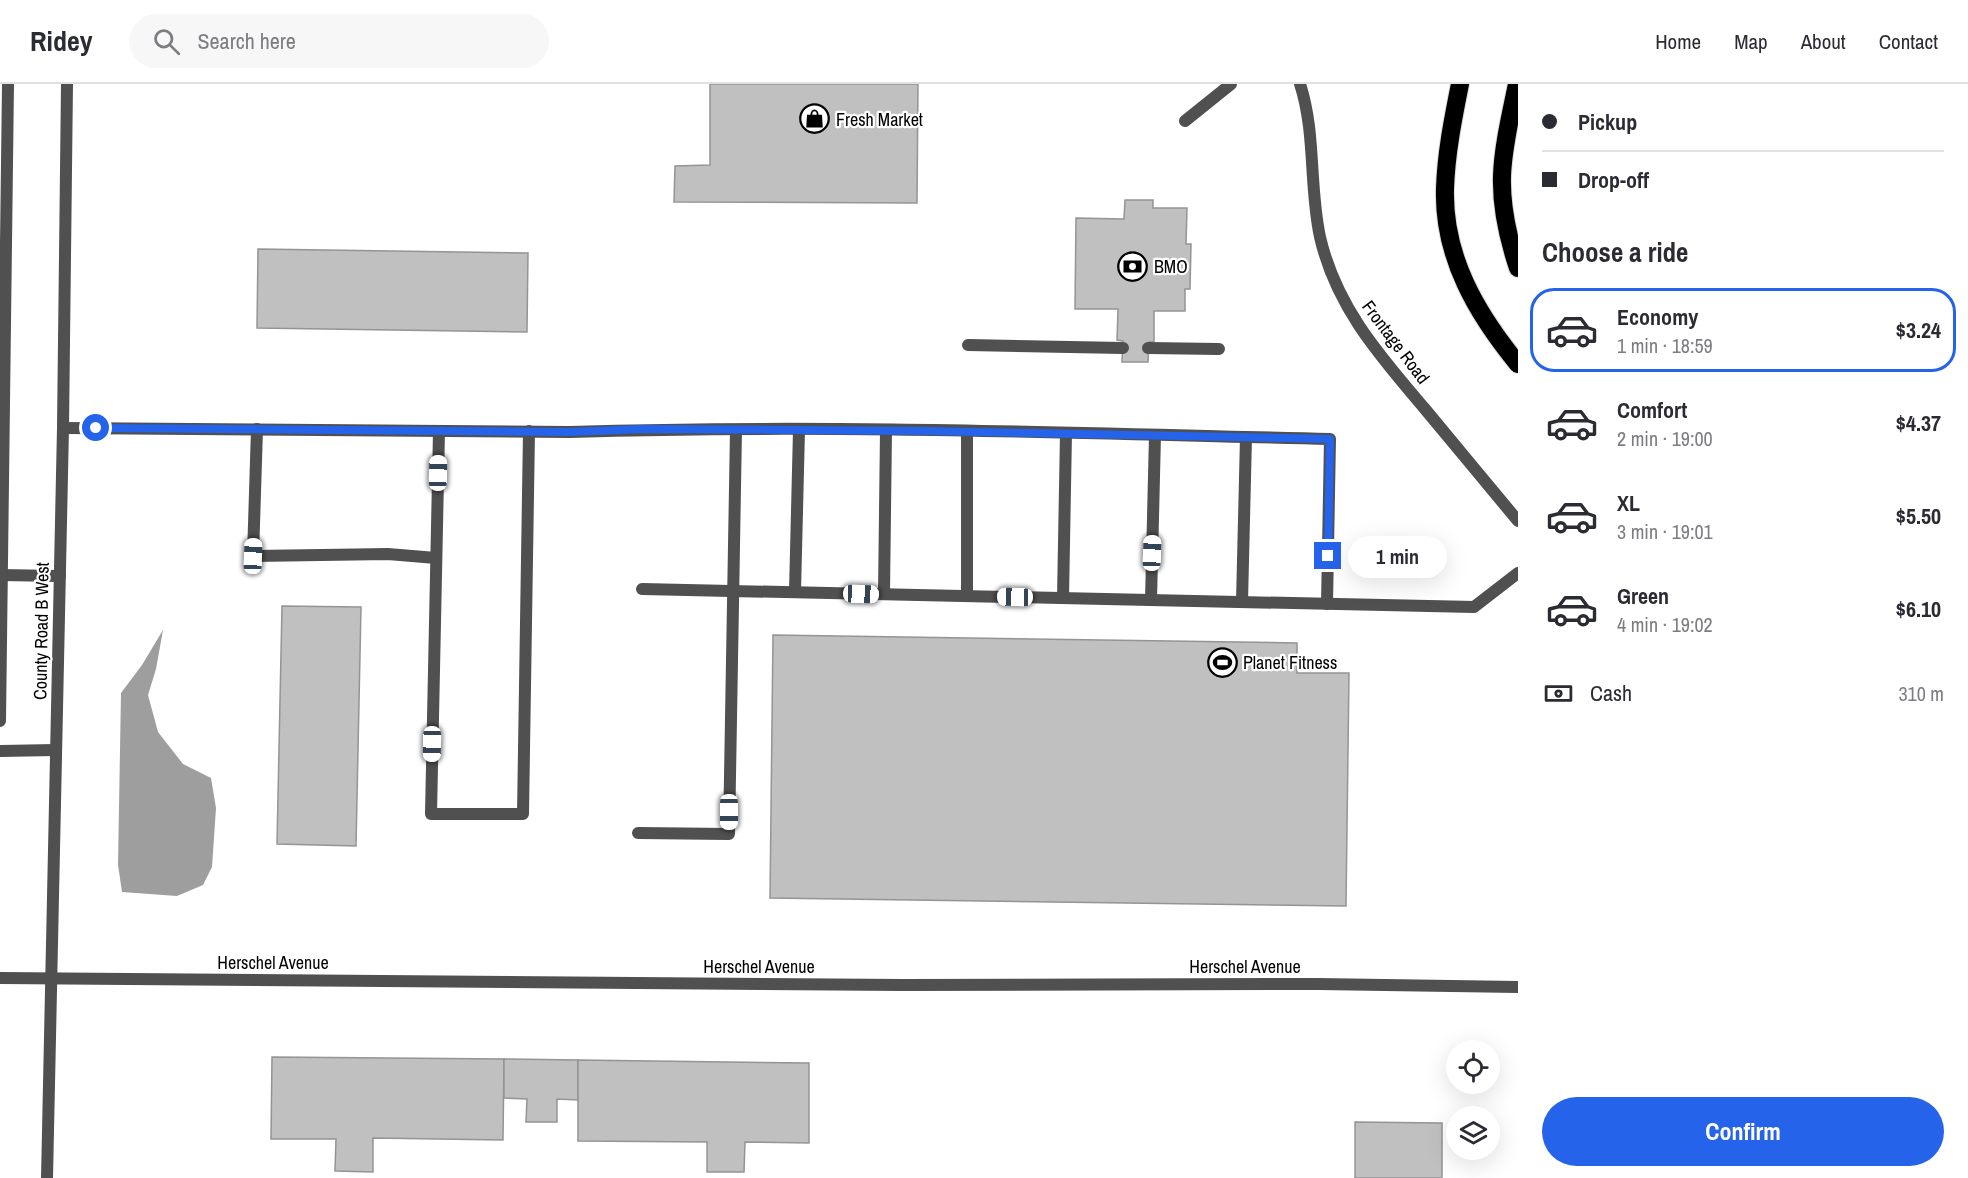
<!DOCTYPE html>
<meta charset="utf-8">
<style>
:root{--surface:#fff;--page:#f7f7f7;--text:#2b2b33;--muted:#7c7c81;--line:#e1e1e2;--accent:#2563eb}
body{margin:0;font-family:"Archivo Narrow",sans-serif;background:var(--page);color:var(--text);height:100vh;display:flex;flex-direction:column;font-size:22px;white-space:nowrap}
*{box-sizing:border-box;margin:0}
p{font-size:20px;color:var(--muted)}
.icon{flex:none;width:33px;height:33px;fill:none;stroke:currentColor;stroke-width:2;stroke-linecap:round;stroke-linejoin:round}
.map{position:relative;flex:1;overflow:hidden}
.drawer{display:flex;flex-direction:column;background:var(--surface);width:450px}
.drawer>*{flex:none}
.banner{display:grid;align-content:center;height:132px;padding:0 24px;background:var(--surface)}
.tools{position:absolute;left:1446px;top:956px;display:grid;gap:12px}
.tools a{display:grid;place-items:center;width:54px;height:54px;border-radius:50%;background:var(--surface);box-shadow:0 6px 24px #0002;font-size:30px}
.end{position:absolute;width:27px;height:27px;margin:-14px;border:8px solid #2563eb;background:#fff;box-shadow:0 0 0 3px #fff}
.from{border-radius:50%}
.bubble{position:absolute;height:42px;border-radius:21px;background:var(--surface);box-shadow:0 6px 24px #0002;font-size:20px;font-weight:700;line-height:42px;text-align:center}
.car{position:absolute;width:18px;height:36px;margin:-18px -9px;border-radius:8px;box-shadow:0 0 4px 2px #0007;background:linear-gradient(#fff 24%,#345 0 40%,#fff 0 76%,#345 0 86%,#fff 0)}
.banner b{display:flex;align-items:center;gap:21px;height:57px;font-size:22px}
.banner b+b{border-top:2px solid var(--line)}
.banner i{width:15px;height:15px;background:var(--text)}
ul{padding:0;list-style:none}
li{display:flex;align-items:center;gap:18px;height:84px;margin:0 12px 9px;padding:0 12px;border:3px solid transparent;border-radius:24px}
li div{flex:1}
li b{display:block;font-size:22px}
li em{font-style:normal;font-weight:700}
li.on{border-color:var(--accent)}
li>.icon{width:54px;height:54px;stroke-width:1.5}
h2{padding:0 24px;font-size:27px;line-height:72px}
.pay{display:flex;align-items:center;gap:15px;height:66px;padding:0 24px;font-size:22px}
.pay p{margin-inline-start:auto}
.primary-button{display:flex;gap:12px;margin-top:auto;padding:12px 24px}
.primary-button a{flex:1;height:69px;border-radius:36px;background:var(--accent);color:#fff;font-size:24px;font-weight:700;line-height:69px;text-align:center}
header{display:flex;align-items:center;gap:36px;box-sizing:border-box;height:84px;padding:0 30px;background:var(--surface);border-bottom:2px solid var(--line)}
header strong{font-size:28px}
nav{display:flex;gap:33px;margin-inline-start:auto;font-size:21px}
.search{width:420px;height:54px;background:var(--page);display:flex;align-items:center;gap:15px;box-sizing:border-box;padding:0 21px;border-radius:33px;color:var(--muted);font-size:22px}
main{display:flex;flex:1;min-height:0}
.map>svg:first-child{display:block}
.water{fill:#9e9e9e}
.building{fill:#c0c0c0;stroke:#949494;stroke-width:1.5}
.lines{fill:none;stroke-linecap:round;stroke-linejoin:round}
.motorway-casing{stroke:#dbdbdb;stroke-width:20}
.service{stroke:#505050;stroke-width:12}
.tertiary{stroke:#505050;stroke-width:12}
.motorway{stroke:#000;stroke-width:18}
.route{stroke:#2563eb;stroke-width:8}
.labels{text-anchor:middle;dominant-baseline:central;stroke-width:4.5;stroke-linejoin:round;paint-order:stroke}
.poi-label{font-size:18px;fill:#000;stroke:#fff;text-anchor:start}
.street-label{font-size:18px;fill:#000;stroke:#fff}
</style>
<header>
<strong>Ridey</strong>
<div class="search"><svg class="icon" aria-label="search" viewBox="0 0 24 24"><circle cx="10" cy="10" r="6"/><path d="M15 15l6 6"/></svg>Search here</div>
<nav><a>Home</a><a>Map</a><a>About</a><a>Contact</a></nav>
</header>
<main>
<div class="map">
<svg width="1518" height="1094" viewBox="0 0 1518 1094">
<rect width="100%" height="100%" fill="#fff"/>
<polygon class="water" points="163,546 156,585 148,611 158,648 183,680 211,694 216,724 212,783 203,801 177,812 122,808 118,781 121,609 142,581"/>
<g class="building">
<polygon points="710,0 918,0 917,119 674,118 675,82 710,81"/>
<polygon points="1125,116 1153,116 1153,124 1187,124 1186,160 1191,160 1190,205 1185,205 1185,227 1154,227 1154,258 1149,258 1148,278 1122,278 1123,257 1117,256 1118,225 1075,225 1076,134 1124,135"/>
<polygon points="258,165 528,169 527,248 257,244"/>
<polygon points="282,522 361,523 356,762 277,760"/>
<polygon points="773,551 1297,559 1297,589 1349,589 1346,822 770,814"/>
<polygon points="272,973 504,975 503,1056 373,1054 373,1088 335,1087 336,1055 271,1055"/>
<polygon points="504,975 578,976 578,1016 557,1015 557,1038 526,1038 527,1015 504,1014"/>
<polygon points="578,976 809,979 809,1059 745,1058 744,1088 707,1088 707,1058 578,1057"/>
<polygon points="1355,1038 1442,1039 1442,1094 1355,1094"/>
</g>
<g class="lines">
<defs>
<g id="motorway">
<path d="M1460,0C1453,35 1446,70 1445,105C1443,173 1477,230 1518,280"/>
<path d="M1517,0C1511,30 1503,62 1502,92C1501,124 1508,154 1518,184"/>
</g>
</defs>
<use href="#motorway" class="motorway-casing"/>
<g class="service">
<polyline points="1185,37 1231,0"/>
<polyline points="968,261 1123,264"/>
<polyline points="1148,264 1219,265"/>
<path d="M63,344L570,348C823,340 1077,349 1330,355L1327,520"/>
<polyline points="257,345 253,472 388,470 436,474"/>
<polyline points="439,347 431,730 523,730 529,347"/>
<polyline points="0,491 60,492"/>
<polyline points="642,505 1474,523 1518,489"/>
<polyline points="795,508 799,346"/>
<polyline points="884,510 886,346"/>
<polyline points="967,512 967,347"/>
<polyline points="1063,514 1066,349"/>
<polyline points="1151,516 1155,351"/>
<polyline points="1242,518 1246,353"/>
<polyline points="0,667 56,666"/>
<polyline points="638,749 729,750 736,346"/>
</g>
<g class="tertiary">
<path d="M1300,0C1316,49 1309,102 1320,153C1336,223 1380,272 1425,325C1456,362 1487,400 1518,437"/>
<polyline points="0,637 8,0"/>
<polyline points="0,894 903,901 1318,900 1518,903"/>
<polyline points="47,1094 63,344 67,0"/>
</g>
<use href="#motorway" class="motorway"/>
</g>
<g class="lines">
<polyline class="route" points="96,344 570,348 643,345 926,347 1330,355 1328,472"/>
</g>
<defs>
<symbol id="shop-ring" viewBox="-11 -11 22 22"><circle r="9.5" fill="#fff" stroke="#000" stroke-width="1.5"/><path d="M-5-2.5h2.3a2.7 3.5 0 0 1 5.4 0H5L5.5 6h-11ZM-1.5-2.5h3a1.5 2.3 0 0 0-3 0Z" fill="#000"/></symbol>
<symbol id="bank-ring" viewBox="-11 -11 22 22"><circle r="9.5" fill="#fff" stroke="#000" stroke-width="1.5"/><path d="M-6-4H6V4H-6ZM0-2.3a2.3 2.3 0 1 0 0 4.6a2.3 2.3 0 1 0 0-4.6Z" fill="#000"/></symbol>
<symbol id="stadium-ring" viewBox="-11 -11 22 22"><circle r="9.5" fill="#fff" stroke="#000" stroke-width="1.5"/><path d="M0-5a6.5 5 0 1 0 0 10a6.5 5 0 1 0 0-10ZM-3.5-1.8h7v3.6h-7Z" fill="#000"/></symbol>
</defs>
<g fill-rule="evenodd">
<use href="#shop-ring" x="798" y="18" width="33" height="33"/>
<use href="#bank-ring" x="1116" y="166" width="33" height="33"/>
<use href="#stadium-ring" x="1206" y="562" width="33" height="33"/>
</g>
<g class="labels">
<g class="poi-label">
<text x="836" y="35">Fresh Market</text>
<text x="1154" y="182">BMO</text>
<text x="1243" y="578">Planet Fitness</text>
</g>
<g class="street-label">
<text transform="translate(1396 258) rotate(53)">Frontage Road</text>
<text transform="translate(41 547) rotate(-89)">County Road B West</text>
<text x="273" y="878">Herschel Avenue</text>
<text x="759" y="882">Herschel Avenue</text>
<text x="1245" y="882">Herschel Avenue</text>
</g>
</g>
</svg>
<div class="tools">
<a><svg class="icon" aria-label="locate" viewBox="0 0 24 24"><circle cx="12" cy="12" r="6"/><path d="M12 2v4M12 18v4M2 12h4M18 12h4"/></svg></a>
<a><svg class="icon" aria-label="layers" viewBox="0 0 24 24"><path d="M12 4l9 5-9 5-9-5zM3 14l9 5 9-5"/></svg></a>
</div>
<i class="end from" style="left:96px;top:344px"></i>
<i class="end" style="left:1328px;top:472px"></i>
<div class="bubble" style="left:1348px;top:452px;width:99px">1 min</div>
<i class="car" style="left:438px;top:389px;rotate:1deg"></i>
<i class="car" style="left:1152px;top:469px;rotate:2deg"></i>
<i class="car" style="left:253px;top:472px;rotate:2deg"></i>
<i class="car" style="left:861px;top:510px;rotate:92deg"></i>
<i class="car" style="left:1015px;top:513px;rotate:271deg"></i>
<i class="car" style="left:432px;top:660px;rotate:181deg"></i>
<i class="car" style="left:729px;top:728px;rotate:180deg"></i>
</div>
<section class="drawer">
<div class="banner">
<b><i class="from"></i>Pickup</b>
<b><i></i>Drop-off</b>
</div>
<h2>Choose a ride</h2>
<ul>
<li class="on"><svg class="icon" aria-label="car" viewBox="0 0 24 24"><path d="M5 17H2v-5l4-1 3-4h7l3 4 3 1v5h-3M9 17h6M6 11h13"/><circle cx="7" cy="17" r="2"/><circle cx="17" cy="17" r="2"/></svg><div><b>Economy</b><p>1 min · 18:59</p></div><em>$3.24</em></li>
<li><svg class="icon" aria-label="car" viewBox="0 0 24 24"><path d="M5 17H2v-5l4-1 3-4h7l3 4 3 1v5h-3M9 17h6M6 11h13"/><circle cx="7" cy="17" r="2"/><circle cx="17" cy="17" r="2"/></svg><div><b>Comfort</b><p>2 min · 19:00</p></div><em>$4.37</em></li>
<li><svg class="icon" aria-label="car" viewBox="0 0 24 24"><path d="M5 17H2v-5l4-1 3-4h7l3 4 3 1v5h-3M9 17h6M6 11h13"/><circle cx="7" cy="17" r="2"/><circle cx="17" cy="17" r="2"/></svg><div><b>XL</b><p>3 min · 19:01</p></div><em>$5.50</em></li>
<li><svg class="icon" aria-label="car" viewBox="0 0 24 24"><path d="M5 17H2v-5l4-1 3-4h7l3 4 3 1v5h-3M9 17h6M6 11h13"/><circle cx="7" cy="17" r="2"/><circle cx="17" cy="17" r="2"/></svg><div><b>Green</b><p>4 min · 19:02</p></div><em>$6.10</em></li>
</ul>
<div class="pay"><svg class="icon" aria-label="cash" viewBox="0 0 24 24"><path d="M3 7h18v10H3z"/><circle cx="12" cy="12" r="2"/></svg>Cash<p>310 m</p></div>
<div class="primary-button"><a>Confirm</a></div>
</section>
</main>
